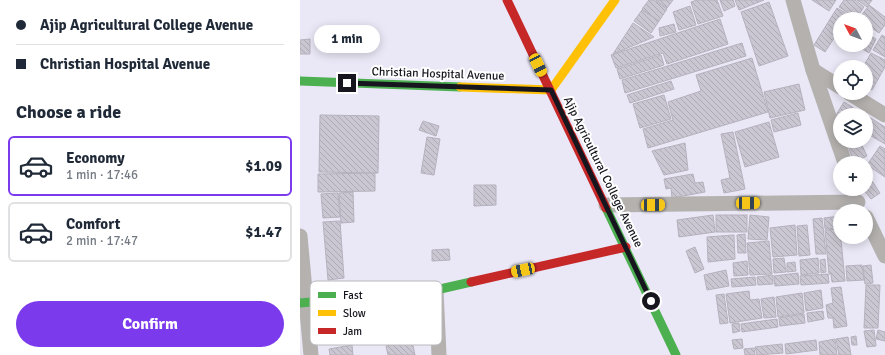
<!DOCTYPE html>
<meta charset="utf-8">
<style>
:root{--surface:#fff;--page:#f2f2f3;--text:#1f2937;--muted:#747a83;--line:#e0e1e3;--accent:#7c3aed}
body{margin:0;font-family:Signika,sans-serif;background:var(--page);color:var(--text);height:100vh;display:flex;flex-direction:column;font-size:15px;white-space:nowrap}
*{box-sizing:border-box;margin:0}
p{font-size:13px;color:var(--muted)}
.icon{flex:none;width:22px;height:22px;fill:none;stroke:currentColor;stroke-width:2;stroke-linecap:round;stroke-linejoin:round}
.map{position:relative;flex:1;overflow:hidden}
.sheet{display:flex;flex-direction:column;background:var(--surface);width:300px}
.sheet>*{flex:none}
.top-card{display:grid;align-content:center;height:88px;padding:0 16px;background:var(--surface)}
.needle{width:26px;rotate:311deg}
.fabs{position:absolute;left:533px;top:12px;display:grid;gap:8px}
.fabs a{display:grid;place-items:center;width:40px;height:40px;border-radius:50%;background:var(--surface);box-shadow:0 2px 10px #0003;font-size:20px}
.end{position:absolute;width:18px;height:18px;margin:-9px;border:5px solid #17151e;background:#fff;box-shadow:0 0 0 2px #fff}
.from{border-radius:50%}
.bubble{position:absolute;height:28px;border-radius:14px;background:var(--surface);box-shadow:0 2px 10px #0003;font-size:13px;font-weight:700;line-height:28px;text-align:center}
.car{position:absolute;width:12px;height:24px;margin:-12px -6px;border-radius:5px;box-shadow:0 0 3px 1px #0007;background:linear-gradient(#f5c518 24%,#345 0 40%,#f5c518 0 76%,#345 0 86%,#f5c518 0)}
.top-card b{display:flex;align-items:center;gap:14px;height:38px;font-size:15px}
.top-card b+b{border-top:1px solid var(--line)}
.top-card i{width:10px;height:10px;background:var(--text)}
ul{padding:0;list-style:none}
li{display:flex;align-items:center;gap:12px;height:60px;margin:0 8px 6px;padding:0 8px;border:2px solid var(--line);border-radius:6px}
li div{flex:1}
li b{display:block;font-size:15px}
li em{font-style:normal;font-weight:700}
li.current{border-color:var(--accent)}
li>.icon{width:36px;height:36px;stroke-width:1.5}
h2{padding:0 16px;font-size:18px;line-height:48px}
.primary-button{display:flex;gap:8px;margin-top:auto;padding:8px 16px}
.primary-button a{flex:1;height:46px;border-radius:24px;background:var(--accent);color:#fff;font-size:16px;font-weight:700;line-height:46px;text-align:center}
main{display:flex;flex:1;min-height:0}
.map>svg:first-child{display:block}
.building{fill:url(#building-back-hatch);stroke:#b5b2bd}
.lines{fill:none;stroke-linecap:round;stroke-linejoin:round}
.street{stroke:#b4b1af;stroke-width:15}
.fast{stroke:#4caf50;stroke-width:9}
.slow{stroke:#ffc107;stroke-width:9}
.jam{stroke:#c62828;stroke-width:9}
.route{stroke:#17151e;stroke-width:5}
.labels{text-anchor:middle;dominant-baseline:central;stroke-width:4;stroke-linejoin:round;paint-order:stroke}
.street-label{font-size:12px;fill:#17151e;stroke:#fff}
.key{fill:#fff;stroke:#b9b9bc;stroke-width:1}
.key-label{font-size:11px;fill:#17151e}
</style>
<main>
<section class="sheet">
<div class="top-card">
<b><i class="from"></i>Ajip Agricultural College Avenue</b>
<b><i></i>Christian Hospital Avenue</b>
</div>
<h2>Choose a ride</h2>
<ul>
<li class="current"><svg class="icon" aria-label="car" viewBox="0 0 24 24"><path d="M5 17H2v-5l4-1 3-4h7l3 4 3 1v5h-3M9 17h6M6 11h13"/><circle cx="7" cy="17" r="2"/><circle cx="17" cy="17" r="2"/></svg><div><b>Economy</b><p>1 min · 17:46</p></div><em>$1.09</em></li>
<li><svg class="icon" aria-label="car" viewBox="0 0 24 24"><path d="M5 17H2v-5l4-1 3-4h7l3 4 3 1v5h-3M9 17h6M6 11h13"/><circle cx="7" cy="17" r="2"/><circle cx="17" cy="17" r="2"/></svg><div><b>Comfort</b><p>2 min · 17:47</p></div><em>$1.47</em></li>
</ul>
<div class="primary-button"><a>Confirm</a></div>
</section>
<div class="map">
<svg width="585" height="355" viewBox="0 0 585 355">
<defs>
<pattern id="building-back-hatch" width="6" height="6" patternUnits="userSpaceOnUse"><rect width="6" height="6" fill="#cbc7d2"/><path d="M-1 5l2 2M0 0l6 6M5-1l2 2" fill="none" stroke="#aeaab4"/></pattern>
</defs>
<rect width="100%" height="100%" fill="#eae7f6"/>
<g class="building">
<polygon points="349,0 354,0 367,9 359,21 342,9"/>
<polygon points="356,0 373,0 367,8"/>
<polygon points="397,0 417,0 423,16 398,24 391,2"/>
<polygon points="420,0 433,0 435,6 424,11"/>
<polygon points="435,0 464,0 439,10"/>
<polygon points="512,0 536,0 529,11"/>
<polygon points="544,0 555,0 564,7 556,18 539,7"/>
<polygon points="557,0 572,0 567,7"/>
<polygon points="469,2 488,56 459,66 441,12"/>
<polygon points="569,5 585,17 585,25 579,33 566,24 566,19 559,19"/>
<polygon points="390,6 396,25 379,30 373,12"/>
<polygon points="537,8 549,15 546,19 540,19 540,29 525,52 514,45"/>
<polygon points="342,10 359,21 351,33 334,21"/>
<polygon points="420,19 428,44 367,64 363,53 316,68 311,55"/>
<polygon points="333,23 354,37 313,54"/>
<polygon points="374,24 376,32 360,36 359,28"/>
<polygon points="566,33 576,39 569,53 556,45 566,45"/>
<polygon points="42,35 63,36 62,49 41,48"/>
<polygon points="582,35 585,37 585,57 573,50"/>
<polygon points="10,39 10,54 0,54 0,40"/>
<polygon points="442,43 446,56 325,93 322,80"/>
<polygon points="571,53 585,60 585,67 572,90 566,86 566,67 563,67"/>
<polygon points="361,55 364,65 320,79 317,69"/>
<polygon points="452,58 468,112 348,148 343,129 373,120 368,102 401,91 396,75"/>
<polygon points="371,81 374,89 330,103 327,95"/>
<polygon points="499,84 505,110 470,118 464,92"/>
<polygon points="364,95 371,119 340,128 333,104"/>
<polygon points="544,102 565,115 540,115 540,117 536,115"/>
<polygon points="498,113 501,125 474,132 471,120"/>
<polygon points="20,115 79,116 78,173 19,172"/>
<polygon points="566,115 585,127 585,144 566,133"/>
<polygon points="123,121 139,126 136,136 119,130"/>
<polygon points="469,122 479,157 445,167 435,132"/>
<polygon points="433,132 445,189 424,193 421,180 430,178 421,134"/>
<polygon points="127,137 140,139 134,175 121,173"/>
<polygon points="546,141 560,141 567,156 554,162"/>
<polygon points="385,143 388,170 364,175 352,151"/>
<polygon points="580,146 585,149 585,177 567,165"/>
<polygon points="75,173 75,191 18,192 18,174"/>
<polygon points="393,174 395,183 403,182 405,192 372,198 371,188 366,189 364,179"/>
<polygon points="572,181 580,193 571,199 563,189 566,189 566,185"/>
<polygon points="174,185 196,185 196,205 174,206"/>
<polygon points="53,192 54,222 41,223 39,193"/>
<polygon points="38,193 40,217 23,218 21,194"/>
<polygon points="413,215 415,232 379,237 377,220"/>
<rect x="416" y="215" width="31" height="17"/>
<polygon points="450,215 469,217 467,240 448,239"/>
<polygon points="540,216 540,228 525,229 524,218"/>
<polygon points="522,218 526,254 516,254 513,219"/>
<polygon points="40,221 44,278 28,280 23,222"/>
<polygon points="495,225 497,255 473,257 470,228"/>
<polygon points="507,225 510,255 499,256 497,226"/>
<polygon points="540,229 545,281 532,282 531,274 529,274 525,230"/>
<polygon points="445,234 446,253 438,253 437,235"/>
<polygon points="434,235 435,259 408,262 407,237"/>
<polygon points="469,241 472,274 450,275 447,243"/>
<polygon points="395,247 404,269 395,273 386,251"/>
<polygon points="149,249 150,260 132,261 132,250"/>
<polygon points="484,258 486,272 474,273 473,259"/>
<polygon points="518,258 519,273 501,275 500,260"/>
<polygon points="525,259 526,272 521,273 520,260"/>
<polygon points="447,261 448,275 434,276 433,263"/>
<polygon points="495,262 496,271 487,272 487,263"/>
<polygon points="562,265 564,280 547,281 546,266"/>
<polygon points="571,265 573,283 565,284 563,266"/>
<polygon points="426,270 429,286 407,290 404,275"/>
<polygon points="498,273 499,284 475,286 474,276"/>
<polygon points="528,274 529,283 501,285 500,276"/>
<polygon points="473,275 473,284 458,285 457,277"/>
<polygon points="455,277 456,285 432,287 431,279"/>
<polygon points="566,285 580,285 578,328 564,328"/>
<polygon points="541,287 547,326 534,328 533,318 528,318 526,305 533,303 531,288"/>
<polygon points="521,290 523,308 506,311 504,293"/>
<polygon points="449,291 450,300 459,299 462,318 430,323 426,294"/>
<polygon points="502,293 504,313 478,317 476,297"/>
<polygon points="424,294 428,323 420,324 416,295"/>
<polygon points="474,297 476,317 464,318 461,299"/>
<polygon points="523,311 524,319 508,322 507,313"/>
<polygon points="504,314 505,323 480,326 479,318"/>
<polygon points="477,319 478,327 442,332 441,324"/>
<polygon points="439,323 440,331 433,333 432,324"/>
<polygon points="574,330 576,346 567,347 564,331"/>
<polygon points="578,330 585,332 585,341 576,339"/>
<polygon points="556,336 557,345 552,345 551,337"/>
<polygon points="548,337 551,355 539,355 536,339"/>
<polygon points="442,339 443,348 434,349 432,340"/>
<polygon points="535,339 537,355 520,355 519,342"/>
<polygon points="516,340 517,350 486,354 485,344"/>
<polygon points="112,341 115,355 88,355 86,346"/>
<polygon points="482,344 483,353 457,355 455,347"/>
<polygon points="52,345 53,355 30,355 29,349"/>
<polygon points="454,348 455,355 445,355 444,349"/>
</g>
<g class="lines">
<g class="street">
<polyline points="493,0 513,70 545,163"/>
<polyline points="513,70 540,87"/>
<polyline points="549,93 585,115"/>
<polyline points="306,205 558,202"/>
<polyline points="566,217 585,256"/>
<polyline points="0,236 11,355"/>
<polyline points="136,290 139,355"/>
</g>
<g class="fast">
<polyline points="0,81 160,87"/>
<polyline points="306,208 376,355"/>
<polyline points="0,303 136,290 171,282"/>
</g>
<polyline class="slow" points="160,87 251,90 315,0"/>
<g class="jam">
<polyline points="207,0 306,208"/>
<polyline points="171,282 326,247"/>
</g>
</g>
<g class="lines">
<polyline class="route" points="47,83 251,90 351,301"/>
</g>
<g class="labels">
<g class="street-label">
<text transform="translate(138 74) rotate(2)">Christian Hospital Avenue</text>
<text transform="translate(303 172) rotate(64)">Ajip Agricultural College Avenue</text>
</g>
</g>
<rect x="10" y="281" width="132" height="64" rx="6" class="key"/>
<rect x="18" y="292" width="18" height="6" fill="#4caf50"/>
<rect x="18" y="310" width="18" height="6" fill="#ffc107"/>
<rect x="18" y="328" width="18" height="6" fill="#c62828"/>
<g class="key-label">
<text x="43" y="299">Fast</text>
<text x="43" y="317">Slow</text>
<text x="43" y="335">Jam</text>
</g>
</svg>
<div class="fabs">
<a><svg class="needle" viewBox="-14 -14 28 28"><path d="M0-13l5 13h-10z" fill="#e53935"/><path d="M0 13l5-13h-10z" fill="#747a83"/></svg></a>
<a><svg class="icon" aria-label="locate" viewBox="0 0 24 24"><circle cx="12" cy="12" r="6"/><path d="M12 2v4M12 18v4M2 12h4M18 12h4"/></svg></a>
<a><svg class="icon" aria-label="layers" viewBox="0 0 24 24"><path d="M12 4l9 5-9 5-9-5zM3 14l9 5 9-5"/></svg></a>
<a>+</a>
<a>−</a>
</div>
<i class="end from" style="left:351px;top:301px"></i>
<i class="end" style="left:47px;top:83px"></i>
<div class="bubble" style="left:14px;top:25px;width:66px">1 min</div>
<i class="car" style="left:238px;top:65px;rotate:154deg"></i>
<i class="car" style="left:448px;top:203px;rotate:89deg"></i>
<i class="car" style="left:353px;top:205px;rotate:89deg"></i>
<i class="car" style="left:223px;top:270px;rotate:258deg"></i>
</div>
</main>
